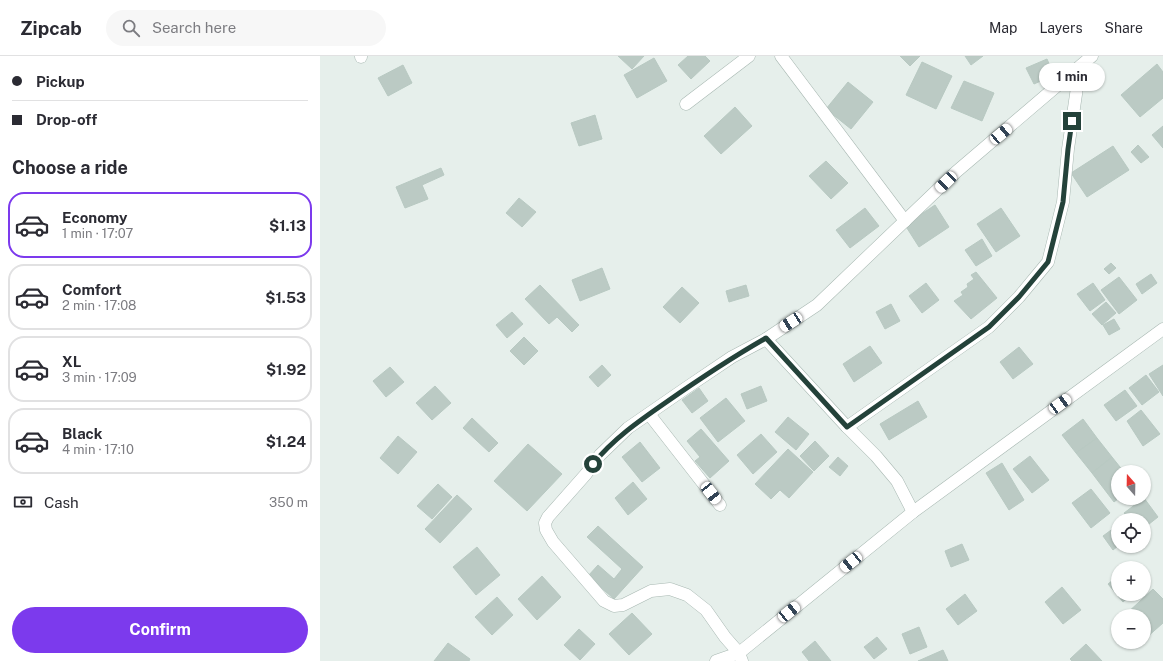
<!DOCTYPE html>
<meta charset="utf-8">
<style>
:root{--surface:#fff;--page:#f7f7f7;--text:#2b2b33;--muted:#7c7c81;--line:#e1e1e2;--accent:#7c3aed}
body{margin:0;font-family:"Public Sans",sans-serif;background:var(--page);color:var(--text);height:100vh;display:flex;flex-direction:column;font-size:15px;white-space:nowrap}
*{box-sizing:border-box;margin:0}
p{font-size:13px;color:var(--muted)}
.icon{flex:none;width:22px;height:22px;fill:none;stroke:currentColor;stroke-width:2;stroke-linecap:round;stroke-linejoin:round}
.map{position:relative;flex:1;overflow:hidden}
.drawer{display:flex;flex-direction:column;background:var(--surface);width:320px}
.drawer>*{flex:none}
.banner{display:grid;align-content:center;height:88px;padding:0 12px;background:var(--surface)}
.needle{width:26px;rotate:340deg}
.fabs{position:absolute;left:791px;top:409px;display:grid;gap:8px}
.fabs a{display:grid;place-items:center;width:40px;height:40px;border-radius:50%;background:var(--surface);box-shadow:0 1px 3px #0004;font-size:20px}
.end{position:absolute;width:18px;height:18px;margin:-9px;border:5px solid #24423a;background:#fff;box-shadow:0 0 0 2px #fff}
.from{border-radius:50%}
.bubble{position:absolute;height:28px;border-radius:14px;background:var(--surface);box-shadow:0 1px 3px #0004;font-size:13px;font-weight:700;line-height:28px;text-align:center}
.car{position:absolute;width:12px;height:24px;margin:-12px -6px;border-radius:5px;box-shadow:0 0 3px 1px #0007;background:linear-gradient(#fff 24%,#345 0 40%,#fff 0 76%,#345 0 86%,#fff 0)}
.banner b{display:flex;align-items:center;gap:14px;height:38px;font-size:15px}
.banner b+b{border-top:1px solid var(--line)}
.banner i{width:10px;height:10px;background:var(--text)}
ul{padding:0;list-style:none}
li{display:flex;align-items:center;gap:12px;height:66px;margin:0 8px 6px;padding:0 4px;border:2px solid var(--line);border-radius:16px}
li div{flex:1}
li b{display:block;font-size:15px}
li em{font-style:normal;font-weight:700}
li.current{border-color:var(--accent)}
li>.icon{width:36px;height:36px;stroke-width:1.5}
h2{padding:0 12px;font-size:18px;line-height:48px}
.pay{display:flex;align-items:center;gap:10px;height:44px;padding:0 12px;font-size:15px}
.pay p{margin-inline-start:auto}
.button{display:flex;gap:8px;margin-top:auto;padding:8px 12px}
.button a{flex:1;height:46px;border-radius:24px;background:var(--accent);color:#fff;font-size:16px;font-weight:700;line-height:46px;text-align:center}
header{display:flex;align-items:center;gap:24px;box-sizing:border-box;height:56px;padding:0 20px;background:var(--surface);border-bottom:1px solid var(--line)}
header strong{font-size:19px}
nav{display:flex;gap:22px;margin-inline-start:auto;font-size:14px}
.search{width:280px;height:36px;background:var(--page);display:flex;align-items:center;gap:10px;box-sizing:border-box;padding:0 14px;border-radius:22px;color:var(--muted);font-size:15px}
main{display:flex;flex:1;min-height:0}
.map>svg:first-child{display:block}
.building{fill:#bbcac4;stroke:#b8c9c2}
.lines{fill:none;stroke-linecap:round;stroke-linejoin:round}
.street-casing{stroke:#a8b8b2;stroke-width:13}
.street{stroke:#fff;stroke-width:12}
.route{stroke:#24423a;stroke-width:5}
</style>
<header>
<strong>Zipcab</strong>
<div class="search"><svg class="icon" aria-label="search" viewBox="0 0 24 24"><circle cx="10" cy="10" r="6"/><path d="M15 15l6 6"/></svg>Search here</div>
<nav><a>Map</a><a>Layers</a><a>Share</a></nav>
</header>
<main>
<section class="drawer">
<div class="banner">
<b><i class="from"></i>Pickup</b>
<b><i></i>Drop-off</b>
</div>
<h2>Choose a ride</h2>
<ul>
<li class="current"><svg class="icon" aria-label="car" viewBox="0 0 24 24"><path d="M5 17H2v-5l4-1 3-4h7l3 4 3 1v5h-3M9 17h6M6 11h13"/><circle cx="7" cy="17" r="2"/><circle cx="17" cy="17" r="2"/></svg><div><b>Economy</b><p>1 min · 17:07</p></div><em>$1.13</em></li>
<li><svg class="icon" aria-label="car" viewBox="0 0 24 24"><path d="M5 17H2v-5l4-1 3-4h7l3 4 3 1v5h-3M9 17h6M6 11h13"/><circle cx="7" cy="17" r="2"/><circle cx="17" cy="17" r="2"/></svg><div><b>Comfort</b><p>2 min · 17:08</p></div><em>$1.53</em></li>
<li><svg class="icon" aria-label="car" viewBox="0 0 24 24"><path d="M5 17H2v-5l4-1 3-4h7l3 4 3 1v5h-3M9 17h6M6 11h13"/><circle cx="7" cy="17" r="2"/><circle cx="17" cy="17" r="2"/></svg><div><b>XL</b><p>3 min · 17:09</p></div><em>$1.92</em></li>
<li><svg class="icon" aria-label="car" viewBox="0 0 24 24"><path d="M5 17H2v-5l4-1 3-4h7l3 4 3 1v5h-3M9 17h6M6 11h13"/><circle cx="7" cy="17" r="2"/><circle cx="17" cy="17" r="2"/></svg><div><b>Black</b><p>4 min · 17:10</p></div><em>$1.24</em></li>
</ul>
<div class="pay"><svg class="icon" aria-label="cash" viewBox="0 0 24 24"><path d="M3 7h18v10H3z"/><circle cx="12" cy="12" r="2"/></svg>Cash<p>350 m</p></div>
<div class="button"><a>Confirm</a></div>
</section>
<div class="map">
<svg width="843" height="605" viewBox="0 0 843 605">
<rect width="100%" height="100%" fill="#e6efeb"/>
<g class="building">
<polygon points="298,0 324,0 312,13"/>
<polygon points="368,0 385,0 390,5 371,23 358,9"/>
<polygon points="580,0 600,0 590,10"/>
<polygon points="645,0 663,0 651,9"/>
<polygon points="334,2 347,25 317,42 304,19"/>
<polygon points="727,3 734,19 714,28 706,12"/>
<polygon points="602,6 632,20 616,53 586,39"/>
<polygon points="837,8 843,16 843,42 820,61 801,39"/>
<polygon points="83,9 92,27 68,40 58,22"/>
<polygon points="644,25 674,37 662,65 631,52"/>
<polygon points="528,26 553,46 531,73 506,53"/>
<polygon points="415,51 432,70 401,98 384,80"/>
<polygon points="275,59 282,83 259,90 251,67"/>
<polygon points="843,70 843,92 832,79"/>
<polygon points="818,89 829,101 821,107 811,96"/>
<polygon points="793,90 809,114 767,141 751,117"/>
<polygon points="506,105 528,127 511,143 489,120"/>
<polygon points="121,112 124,119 102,129 108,143 85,152 76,131"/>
<polygon points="199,142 216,156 202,171 186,157"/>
<polygon points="615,149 629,171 599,191 585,169"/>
<polygon points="545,152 559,170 530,192 516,174"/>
<polygon points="681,152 700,180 676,196 657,168"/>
<polygon points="662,183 672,200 656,210 645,194"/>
<polygon points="791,207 796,212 789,218 784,213"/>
<polygon points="282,212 290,233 260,245 252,224"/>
<polygon points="656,216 677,242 651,263 634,245 643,239 641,236 648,231 647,228 654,223 651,219"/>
<polygon points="831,218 837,227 822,238 816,228"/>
<polygon points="799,221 817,244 799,258 781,234"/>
<polygon points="606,227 619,244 602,257 589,240"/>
<polygon points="773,227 785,244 770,255 757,238"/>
<polygon points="220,229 259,269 252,276 237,261 229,268 205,243"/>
<polygon points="426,229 429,240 409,246 406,235"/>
<polygon points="362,231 379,247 360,267 343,251"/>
<polygon points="786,246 796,257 782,269 772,258"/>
<polygon points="571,248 580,265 565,273 556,256"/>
<polygon points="192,256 203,268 187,282 176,269"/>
<polygon points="794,263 800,273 789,279 783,269"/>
<polygon points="204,281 218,295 204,309 190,295"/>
<polygon points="550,290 562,307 534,326 523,308"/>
<polygon points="699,291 713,308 693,323 680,306"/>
<polygon points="282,309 291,319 278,331 269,321"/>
<polygon points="843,309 843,340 829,318"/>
<polygon points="70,311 84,326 66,341 53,325"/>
<polygon points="826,319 839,336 822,349 809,332"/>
<polygon points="115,330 131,347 112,364 96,347"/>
<polygon points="441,330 447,345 427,353 421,338"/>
<polygon points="379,332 388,345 372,357 362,344"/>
<polygon points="805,334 817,350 796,365 784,349"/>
<polygon points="406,342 425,365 398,386 380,362"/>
<polygon points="598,345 607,361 569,384 560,368"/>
<polygon points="821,354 840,378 823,390 807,365"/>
<polygon points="468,361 489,378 476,394 455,376"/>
<polygon points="152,362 178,387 169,396 143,372"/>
<polygon points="763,363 777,382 756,397 742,379"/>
<polygon points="381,373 409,405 390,422 375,405 380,401 367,385"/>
<polygon points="441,378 457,396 433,418 417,399"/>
<polygon points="78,380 97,396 78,418 60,402"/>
<polygon points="777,382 792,401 772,417 756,397"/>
<polygon points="495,385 509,400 494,415 480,400"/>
<polygon points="320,386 340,412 322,426 302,401"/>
<polygon points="208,388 242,418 207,455 174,425"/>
<polygon points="468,393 493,416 469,442 460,434 451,443 435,428"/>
<polygon points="710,400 729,424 712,437 693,413"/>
<polygon points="518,401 528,410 520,420 509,411"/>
<polygon points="792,401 804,416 798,416 798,442 799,442 794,446 772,417"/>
<polygon points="682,407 704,444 689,454 666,417"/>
<polygon points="313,426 327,443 308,459 295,442"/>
<polygon points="118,428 132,441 112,463 97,450"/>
<polygon points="771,433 790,457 771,472 752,447"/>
<polygon points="137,439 152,453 120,487 105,473"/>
<polygon points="824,442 838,461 824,472 824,464 810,464 804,457"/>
<polygon points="798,469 798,490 793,494 783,480"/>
<polygon points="278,470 323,511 294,543 268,520 278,509 294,523 302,513 267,481"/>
<polygon points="642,488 649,504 631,511 625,495"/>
<polygon points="157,491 180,519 156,539 133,511"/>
<polygon points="222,520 241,541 217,564 198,543"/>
<polygon points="798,520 798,538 812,538 803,546 788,528"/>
<polygon points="742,531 761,554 743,568 725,546"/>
<polygon points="833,533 843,543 843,567 826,582 824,580 824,560 805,559"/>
<polygon points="645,538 657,555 638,569 626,553"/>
<polygon points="177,541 193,559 172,579 155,561"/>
<polygon points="312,557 332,578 309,599 289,578"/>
<polygon points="599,571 607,591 590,598 582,578"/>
<polygon points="259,573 275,588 260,604 244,589"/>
<polygon points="557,581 567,593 554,603 544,591"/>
<polygon points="495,585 511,605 489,605 482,596"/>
<polygon points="128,587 150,603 149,605 114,605"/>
<polygon points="766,588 782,605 752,605 750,603"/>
<polygon points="623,594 628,605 598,605"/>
</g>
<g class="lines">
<defs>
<g id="street">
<polyline points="41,0 41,1"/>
<polyline points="461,0 585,165"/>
<polyline points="366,48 429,0"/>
<polyline points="446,283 527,371 556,400 577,425 593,456"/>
<polyline points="329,358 400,449"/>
<polyline points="527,371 669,271 699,241 728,206 743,146 748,93 760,11"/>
<polyline points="396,605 419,597 593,456 843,273"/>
<polyline points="422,605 419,597 405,581 386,554 367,539 350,533 331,535 303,549 294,550 284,545 233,486 226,474 225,467 228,461 266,418 280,399 308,372 366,332 412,301 446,283 497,249 636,116 772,0"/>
</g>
</defs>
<use href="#street" class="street-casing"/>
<use href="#street" class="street"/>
</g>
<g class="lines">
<path class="route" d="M273,408C293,383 319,365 345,347C378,324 411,302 446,282L527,371L669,271L699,241L728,206L743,146L748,93L752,65"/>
</g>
</svg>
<div class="fabs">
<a><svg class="needle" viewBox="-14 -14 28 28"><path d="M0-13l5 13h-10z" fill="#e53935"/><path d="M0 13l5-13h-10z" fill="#7c7c81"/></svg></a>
<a><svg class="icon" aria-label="locate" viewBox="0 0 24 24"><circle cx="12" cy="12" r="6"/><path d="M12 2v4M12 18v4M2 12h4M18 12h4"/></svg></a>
<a>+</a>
<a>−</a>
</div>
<i class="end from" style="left:273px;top:408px"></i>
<i class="end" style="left:752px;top:65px"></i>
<div class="bubble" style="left:719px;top:7px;width:66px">1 min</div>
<i class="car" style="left:681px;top:78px;rotate:50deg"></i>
<i class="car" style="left:626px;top:126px;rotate:226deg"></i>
<i class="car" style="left:471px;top:266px;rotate:237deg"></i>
<i class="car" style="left:740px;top:348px;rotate:54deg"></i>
<i class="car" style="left:391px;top:437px;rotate:142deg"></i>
<i class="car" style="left:531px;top:506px;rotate:231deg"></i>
<i class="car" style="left:469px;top:556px;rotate:51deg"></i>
</div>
</main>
